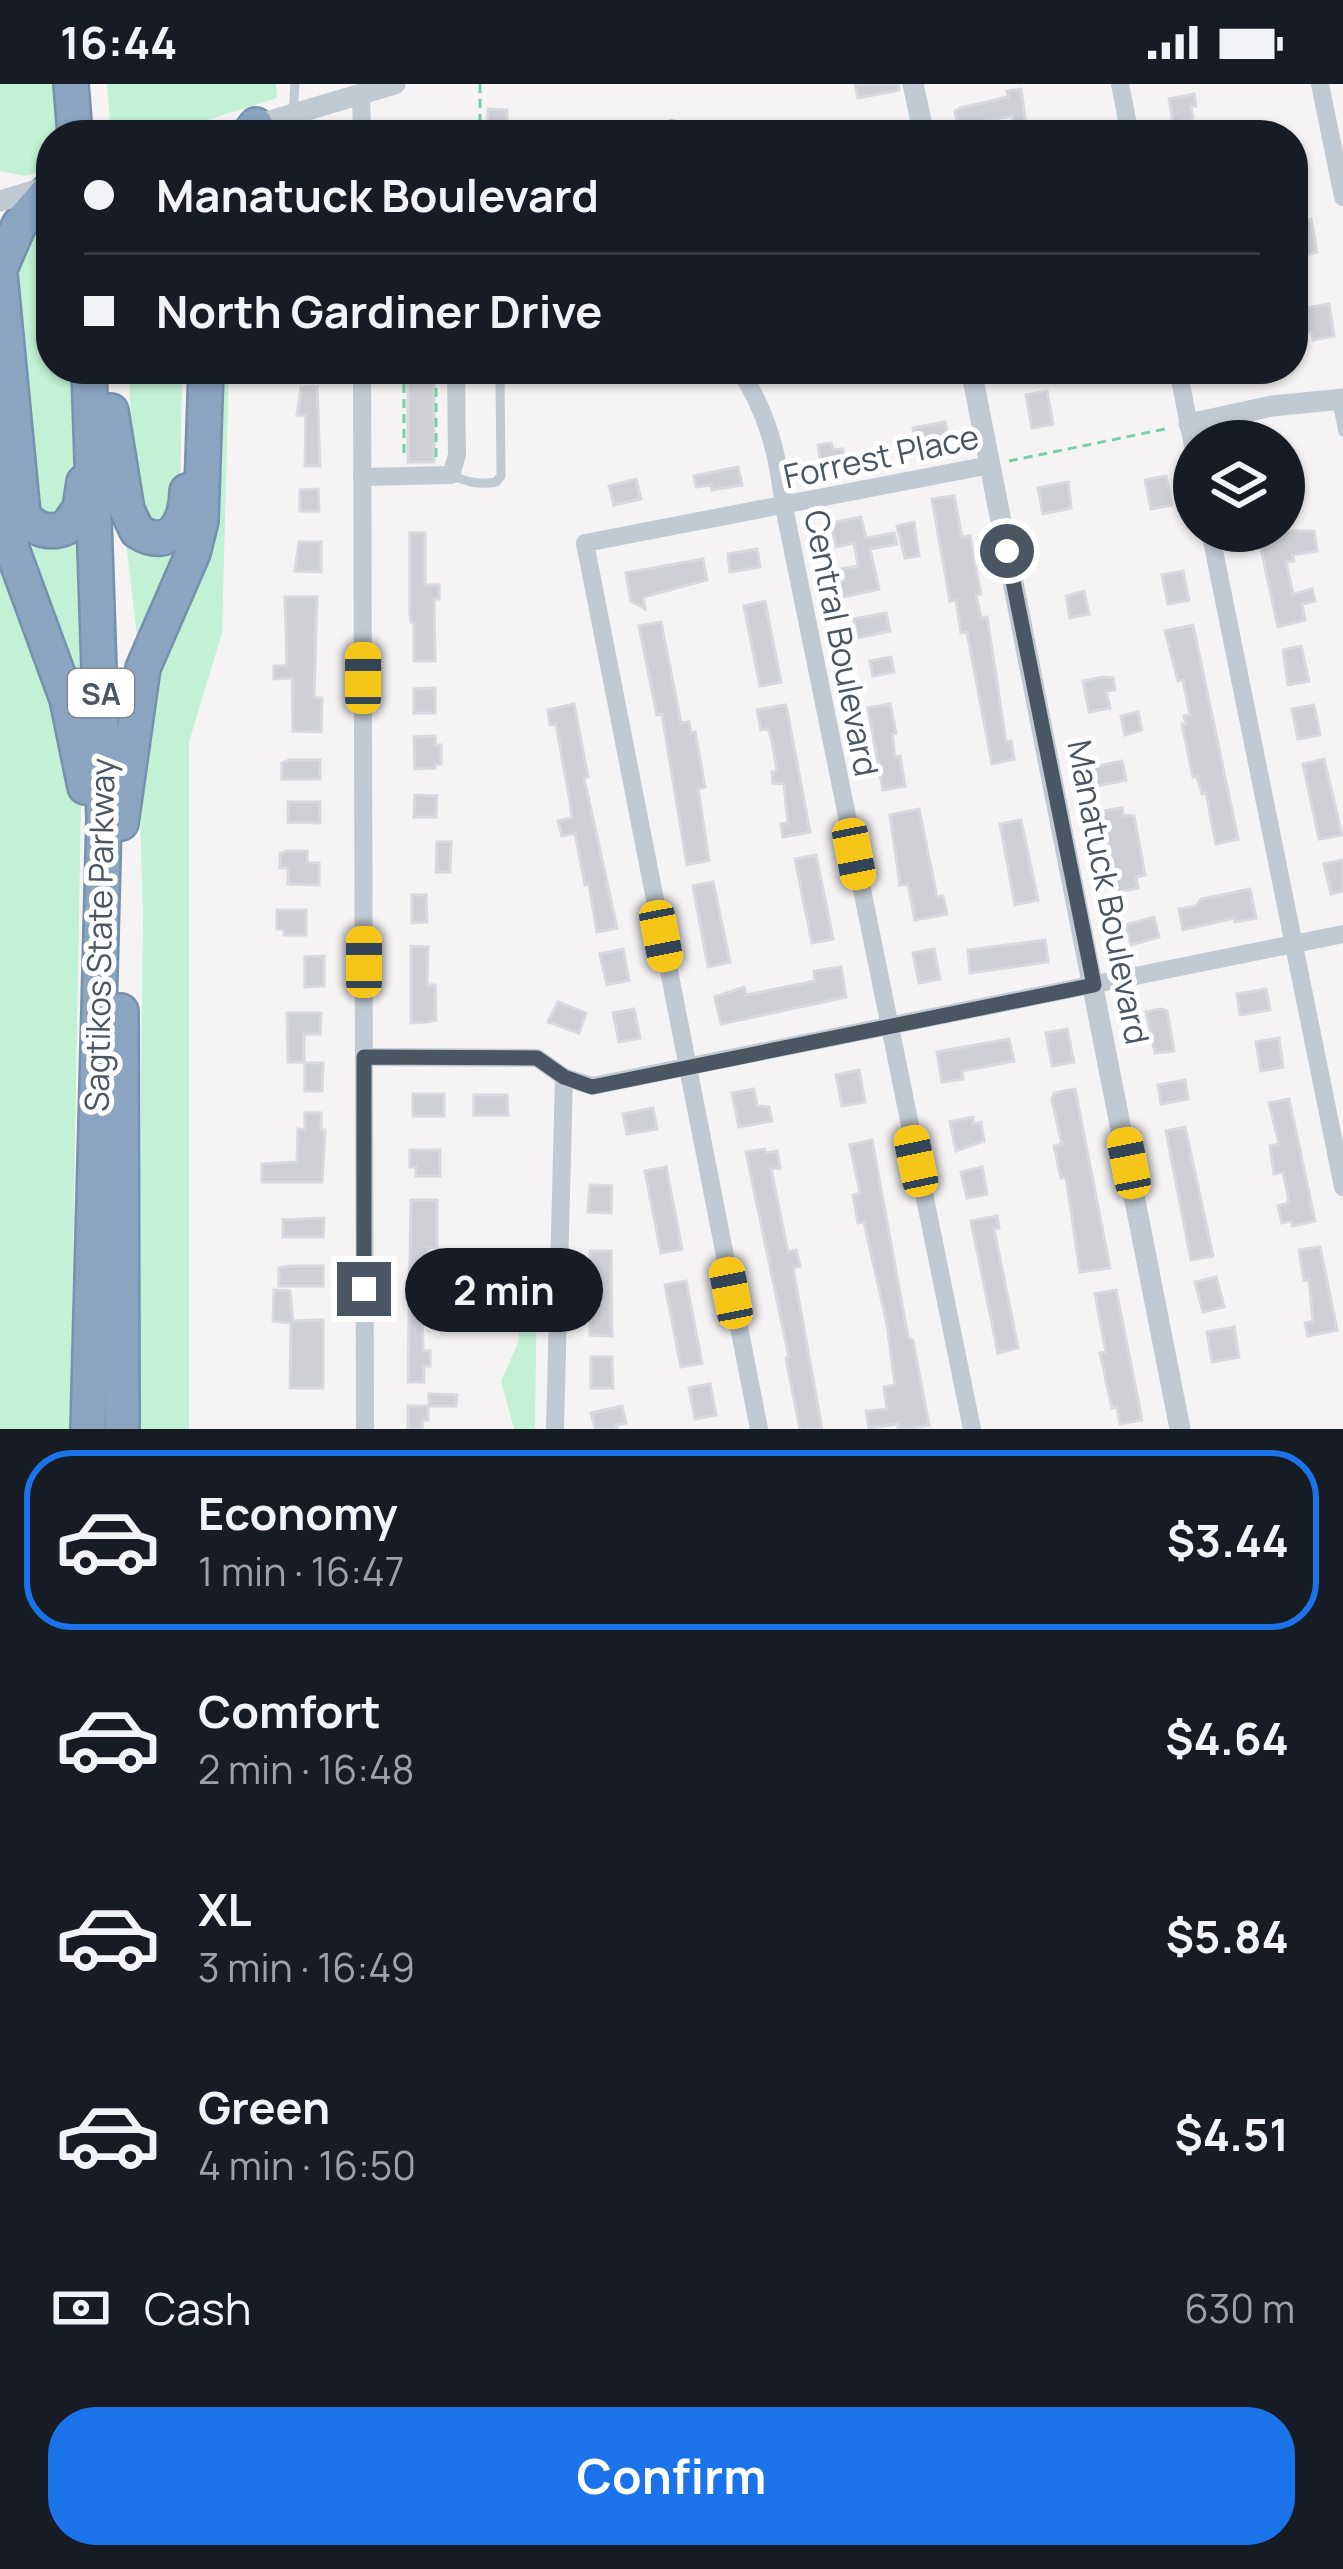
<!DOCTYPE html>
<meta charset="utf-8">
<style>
:root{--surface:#171b24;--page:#242831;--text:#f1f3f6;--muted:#9ea1a6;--line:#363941;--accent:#1a73e8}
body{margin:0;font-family:Manrope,sans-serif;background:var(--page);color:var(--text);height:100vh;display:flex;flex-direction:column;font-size:45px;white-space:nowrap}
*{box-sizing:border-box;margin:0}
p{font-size:39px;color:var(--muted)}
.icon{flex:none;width:66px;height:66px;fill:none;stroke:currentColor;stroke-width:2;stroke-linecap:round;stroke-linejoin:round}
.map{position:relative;height:1345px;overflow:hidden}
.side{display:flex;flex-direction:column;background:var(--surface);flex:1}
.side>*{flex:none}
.banner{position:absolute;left:36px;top:36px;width:1272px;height:264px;border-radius:48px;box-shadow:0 3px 9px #0004;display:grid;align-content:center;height:264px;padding:0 48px;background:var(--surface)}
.controls{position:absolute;left:1173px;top:336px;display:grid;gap:24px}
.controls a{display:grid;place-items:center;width:132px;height:132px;border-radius:50%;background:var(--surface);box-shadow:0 3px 9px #0004;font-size:60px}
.end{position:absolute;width:54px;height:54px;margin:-27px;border:15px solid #4a5661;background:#fff;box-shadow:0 0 0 6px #fff}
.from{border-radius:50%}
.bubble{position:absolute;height:84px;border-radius:42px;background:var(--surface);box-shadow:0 3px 9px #0004;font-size:39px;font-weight:700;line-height:84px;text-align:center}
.car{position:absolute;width:36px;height:72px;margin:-36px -18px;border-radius:15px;box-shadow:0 0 9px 3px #0007;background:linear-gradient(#f5c518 24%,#345 0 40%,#f5c518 0 76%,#345 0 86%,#f5c518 0)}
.banner b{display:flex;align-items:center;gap:42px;height:114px;font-size:45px}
.banner b+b{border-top:3px solid var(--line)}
.banner i{width:30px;height:30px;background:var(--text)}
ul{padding:21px 0 0;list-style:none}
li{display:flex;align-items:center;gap:36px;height:180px;margin:0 24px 18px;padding:0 24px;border:6px solid transparent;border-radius:48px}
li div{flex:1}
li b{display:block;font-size:45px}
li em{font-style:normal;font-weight:700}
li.active{border-color:var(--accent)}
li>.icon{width:108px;height:108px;stroke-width:1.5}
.pay{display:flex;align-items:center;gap:30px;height:132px;padding:0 48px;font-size:45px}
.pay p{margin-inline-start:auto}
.cta{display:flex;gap:24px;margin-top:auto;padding:24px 48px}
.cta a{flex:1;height:138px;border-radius:48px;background:var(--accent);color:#fff;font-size:48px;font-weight:700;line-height:138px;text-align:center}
.status{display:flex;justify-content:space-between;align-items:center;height:84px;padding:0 60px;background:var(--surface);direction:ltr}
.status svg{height:33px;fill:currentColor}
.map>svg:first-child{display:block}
.green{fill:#c3f1d5}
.building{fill:#cdcfd5;stroke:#d7d9de;stroke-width:3}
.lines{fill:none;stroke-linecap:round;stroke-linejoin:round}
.motorway-casing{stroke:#7690ad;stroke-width:38}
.path{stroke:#7ad0a6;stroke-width:3;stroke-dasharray:9 6;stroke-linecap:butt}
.service{stroke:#c1cad2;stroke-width:9}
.minor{stroke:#c1cad2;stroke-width:18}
.tertiary{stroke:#c1cad2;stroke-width:21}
.motorway{stroke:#8ba5c1;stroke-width:33}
.route{stroke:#4a5661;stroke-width:15}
.labels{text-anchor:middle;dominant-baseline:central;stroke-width:10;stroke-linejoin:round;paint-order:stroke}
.shield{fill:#fff;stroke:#808990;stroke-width:3}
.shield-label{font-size:30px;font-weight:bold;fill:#4a5661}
.street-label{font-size:33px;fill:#4a5661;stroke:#fff}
</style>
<div class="status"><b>16:44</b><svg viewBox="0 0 49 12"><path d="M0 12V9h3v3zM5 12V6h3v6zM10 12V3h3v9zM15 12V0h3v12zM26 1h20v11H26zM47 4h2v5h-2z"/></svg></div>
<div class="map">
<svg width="1343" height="1345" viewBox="0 0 1343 1345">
<rect width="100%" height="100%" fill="#f5f3f3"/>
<g class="green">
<polygon points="0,0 59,0 63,51 51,51 51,86 25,92 0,87"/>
<polygon points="107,0 276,0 277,14 160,51 111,51"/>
<polygon points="51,126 51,285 67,285 66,294 75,295 78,415 61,440 29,420 28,301 17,168"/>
<polygon points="136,285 182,285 180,432 171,446 136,428 129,298 138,295"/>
<polygon points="216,285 229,285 222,549 189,658 189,1345 137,1345 143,831 138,661"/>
<polygon points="86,437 92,660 18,438"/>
<polygon points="0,445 64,641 81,720 70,1345 0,1345"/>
<polygon points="125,449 181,455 140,578"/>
<polygon points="528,1165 537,1192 535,1345 514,1345 501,1297 518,1259 522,1222 510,1196 520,1172"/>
</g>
<g class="building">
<polygon points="855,0 898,0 899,6 858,14"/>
<polygon points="1021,5 1026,40 1014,42 1012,32 958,42 955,27 960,24 1008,13 1007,7"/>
<polygon points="1194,10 1196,22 1191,23 1193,34 1173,38 1169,15"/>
<polygon points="488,25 507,26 507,51 487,51"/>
<polygon points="1311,135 1317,168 1296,173 1293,139"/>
<polygon points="1329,220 1334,252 1313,256 1311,248 1299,250 1297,235 1308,233 1306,224"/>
<rect x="408" y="285" width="26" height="93"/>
<polygon points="913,285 954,285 955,292 915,298"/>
<polygon points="1224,285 1266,285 1267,291 1227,298"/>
<polygon points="301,303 317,303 320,382 305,382 306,331 297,331"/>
<polygon points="1047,307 1053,340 1032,344 1026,311"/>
<polygon points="945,338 950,361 918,367 913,344"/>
<polygon points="831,359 833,366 843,365 847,387 822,391 818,361"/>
<polygon points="738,383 742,401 712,406 711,401 696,403 694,392"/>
<polygon points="1166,392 1172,421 1151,425 1145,396"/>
<polygon points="636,395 641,415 614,421 609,402"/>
<polygon points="1068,398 1071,424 1043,430 1038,404"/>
<polygon points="318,405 319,427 300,427 300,406"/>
<polygon points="954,412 962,453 970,452 981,510 976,511 981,534 987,533 1006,658 1011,657 1014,675 992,680 967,548 961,549 956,516 950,517 932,415"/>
<polygon points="861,433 866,454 894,449 897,460 870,465 879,505 843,513 839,497 845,496 842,485 858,482 854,459 836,463 831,439"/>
<polygon points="914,438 919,472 905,474 897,442"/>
<polygon points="1257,447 1314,447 1317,467 1292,471 1294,477 1286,478 1293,510 1312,505 1315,517 1302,520 1305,536 1278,543"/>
<polygon points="410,449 425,449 425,501 439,501 439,515 434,515 435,577 414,577 414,539 411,538 410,529"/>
<polygon points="299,458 321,458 321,488 295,487"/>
<polygon points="757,465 760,483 730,488 728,470"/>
<polygon points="703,475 707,496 643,513 645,525 631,517 626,489"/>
<polygon points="1183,487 1189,516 1168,520 1162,491"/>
<polygon points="1084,507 1089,530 1070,534 1066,512"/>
<polygon points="285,513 317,513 314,613 322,614 321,648 293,647 292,594 274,595 274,582 287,582"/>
<polygon points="765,517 781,598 760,602 744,522"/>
<polygon points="886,529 890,547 857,554 854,535"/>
<polygon points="661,538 681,639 689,638 691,649 695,648 705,703 698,705 709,776 687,781 662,630 657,631 639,542"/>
<polygon points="1193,541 1238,755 1216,760 1206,709 1202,710 1197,692 1193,693 1187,664 1182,640 1186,640 1184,632 1190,631 1183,596 1178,597 1165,547"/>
<polygon points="1301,562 1309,597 1288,601 1283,566"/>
<polygon points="891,573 894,588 873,592 870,577"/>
<polygon points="1103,593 1113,594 1115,606 1106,607 1110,624 1089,628 1083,597"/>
<polygon points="435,604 435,629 414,629 414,605"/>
<polygon points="574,620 588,693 584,694 617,844 597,848 589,800 585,801 575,749 562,752 558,737 572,734 570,717 556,640 550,641 548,626"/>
<polygon points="890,620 896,649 892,650 895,673 900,672 905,702 883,706 868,624"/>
<polygon points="786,621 810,748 783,753 781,740 788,739 784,700 773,699 772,688 777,687 772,657 768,645 761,646 757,626"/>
<polygon points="1314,621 1320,651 1298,655 1292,625"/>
<polygon points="1138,628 1142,646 1125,651 1121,632"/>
<polygon points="435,652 435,661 441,661 441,680 435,680 435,684 415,685 414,653"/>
<polygon points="1324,675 1342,751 1319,755 1303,680"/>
<polygon points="289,676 320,676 320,695 282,695 282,679"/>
<polygon points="1122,677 1126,696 1098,702 1094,683"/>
<polygon points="415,711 437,712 436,733 414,733"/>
<polygon points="288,718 320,718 320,739 288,738"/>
<polygon points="1122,724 1123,731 1134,732 1145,791 1136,793 1138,804 1118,808 1102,727"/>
<polygon points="919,725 937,813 943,812 947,830 915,836 908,800 900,801 890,731"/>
<polygon points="1021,736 1038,816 1015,821 1000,740"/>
<polygon points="437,758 451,758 450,788 436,788"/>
<polygon points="287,767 307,767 307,779 319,779 319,801 288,800 288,784 280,784 280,770"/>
<polygon points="816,771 833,855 812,859 795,775"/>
<polygon points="1343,776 1343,807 1331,810 1324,780"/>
<polygon points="713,798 730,878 708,883 693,802"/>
<polygon points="1250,805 1256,834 1235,838 1234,834 1183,846 1179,825 1196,822 1201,815"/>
<polygon points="412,811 426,811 427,838 412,839"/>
<polygon points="277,826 306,826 306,851 284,851 284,845 277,845"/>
<polygon points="1154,833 1159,853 1131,861 1125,841"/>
<polygon points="1045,856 1048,878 970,889 968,866"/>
<polygon points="411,862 428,863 427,901 435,901 436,936 427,938 411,939"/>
<polygon points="623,865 629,896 607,901 600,870"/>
<polygon points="934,865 940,895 919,899 913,869"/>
<polygon points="324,872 324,902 305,903 305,873"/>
<polygon points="841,883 846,913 721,940 715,913 744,903 746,911 815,897 814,887"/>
<polygon points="1266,905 1270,926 1240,931 1237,910"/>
<polygon points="558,918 586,929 579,949 548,938"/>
<polygon points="634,925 640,954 619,958 613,929"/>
<polygon points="1161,925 1167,927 1174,967 1155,969 1146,928"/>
<polygon points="287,929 321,929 320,950 304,950 304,978 288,978"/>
<polygon points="1067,945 1074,978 1052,982 1046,949"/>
<polygon points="1279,954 1283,983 1261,987 1256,958"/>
<polygon points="1009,955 1014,977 962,987 963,995 942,998 937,968"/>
<polygon points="305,979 323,979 322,1007 305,1007"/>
<polygon points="859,986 865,1018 842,1022 836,991"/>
<polygon points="1185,996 1188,1015 1161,1020 1158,1001"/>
<polygon points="754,1005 757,1022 769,1023 772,1037 739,1043 732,1009"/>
<polygon points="1075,1005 1110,1184 1080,1188 1066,1093 1061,1094 1054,1062 1062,1060 1052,1016 1054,1009"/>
<rect x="413" y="1010" width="31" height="22"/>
<polygon points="474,1011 507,1011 508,1031 474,1031"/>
<polygon points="1289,1015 1315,1137 1292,1142 1291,1137 1282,1139 1278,1122 1288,1119 1288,1112 1283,1088 1274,1090 1270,1062 1279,1060 1269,1019"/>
<polygon points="653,1024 657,1045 627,1050 623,1030"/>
<polygon points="305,1029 321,1029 321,1046 325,1046 322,1098 262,1098 262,1080 297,1078 298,1045 305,1046"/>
<polygon points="973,1033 973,1040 981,1038 984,1057 956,1067 950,1038"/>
<polygon points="1185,1043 1213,1172 1191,1176 1166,1047"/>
<polygon points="872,1056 908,1253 913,1257 929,1341 909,1345 898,1345 898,1340 869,1344 866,1327 887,1325 884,1303 895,1301 887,1240 864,1138 858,1139 853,1111 860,1109 850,1061"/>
<polygon points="765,1065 766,1069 777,1067 780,1084 771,1085 788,1168 796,1166 800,1182 793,1184 822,1345 800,1345 792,1305 786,1274 789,1273 746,1068"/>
<polygon points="410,1066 440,1066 440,1092 416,1092 416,1083 410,1083"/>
<polygon points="666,1083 682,1165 661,1169 645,1087"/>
<polygon points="982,1083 987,1110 967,1114 961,1088"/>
<polygon points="590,1101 612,1102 611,1129 588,1128"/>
<polygon points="411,1116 437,1116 437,1164 428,1164 429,1204 452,1204 452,1217 422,1217 423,1267 430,1267 430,1282 424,1282 424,1298 408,1298"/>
<polygon points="997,1132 999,1144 994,1145 1018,1264 998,1269 971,1137"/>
<polygon points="324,1134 323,1153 283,1153 283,1136"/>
<polygon points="1320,1163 1337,1246 1308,1252 1305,1239 1313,1237 1309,1196 1304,1196 1299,1166"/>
<polygon points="590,1167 611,1167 612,1252 590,1251"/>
<polygon points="290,1182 323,1182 323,1202 279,1202 279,1184"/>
<polygon points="1216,1193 1224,1223 1203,1228 1195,1198"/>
<polygon points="686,1197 702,1279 681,1283 665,1201"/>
<polygon points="274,1206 290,1207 293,1237 323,1236 323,1304 290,1304 291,1239 273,1237"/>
<polygon points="1116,1206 1142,1336 1120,1340 1117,1323 1112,1324 1100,1269 1106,1268 1095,1210"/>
<polygon points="1234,1243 1239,1273 1212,1278 1207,1248"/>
<polygon points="591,1273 612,1273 613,1304 591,1304"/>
<polygon points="710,1300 716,1331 695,1335 689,1304"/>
<polygon points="429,1310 457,1311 456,1322 429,1322"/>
<polygon points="408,1322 428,1322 428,1336 423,1336 422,1345 408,1345"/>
<polygon points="622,1322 626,1339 616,1341 617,1345 595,1345 591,1329"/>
</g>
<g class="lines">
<defs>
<g id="motorway">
<polyline points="71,0 75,51"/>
<polyline points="248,51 256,41"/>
<polyline points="0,185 19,141 51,104"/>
<path d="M0,190L23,430C33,446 50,451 67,443L80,424L84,398"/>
<path d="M111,327L127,426L137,447C171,469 187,437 187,407"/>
<polyline points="0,369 12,465 67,615 85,703"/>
<polyline points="121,739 143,584 193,469 201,437 206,285"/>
<polyline points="121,927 122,1345"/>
<polyline points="88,1345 104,735 89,285"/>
</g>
</defs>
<use href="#motorway" class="motorway-casing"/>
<g class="path">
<polyline points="480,0 480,51"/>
<polyline points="404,285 404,374"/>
<polyline points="436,373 436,285"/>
<polyline points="1009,377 1170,344"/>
</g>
<g class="service">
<polyline points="293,30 295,0"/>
<polyline points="1337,319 1343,348"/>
<path d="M451,391C467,398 478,401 496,398L501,392L500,293"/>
</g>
<g class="minor">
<polyline points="1120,0 1130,51"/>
<polyline points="1320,0 1343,113"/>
<polyline points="361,10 362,51"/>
<polyline points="658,51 672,44 695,51"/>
<polyline points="362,285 365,1345"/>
<path d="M739,285C768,329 778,371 784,423L972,1345"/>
<polyline points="1178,285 1194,367"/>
<polyline points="362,393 451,391 457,371 456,285"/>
<polyline points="1210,447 1343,1103"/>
<polyline points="364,973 537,974 564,993 592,1002 1343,850"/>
<polyline points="555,1345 564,993"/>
<polyline points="759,1345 585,459 990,381"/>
</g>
<g class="tertiary">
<polyline points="913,0 924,51"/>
<polyline points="223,51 395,0"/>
<polyline points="0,117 50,102"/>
<polyline points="971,285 1180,1345"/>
<polyline points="1189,340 1272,322 1343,315"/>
</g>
<use href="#motorway" class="motorway"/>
</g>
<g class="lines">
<polyline class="route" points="364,1205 364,973 537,974 564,993 592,1003 1094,901 1007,467"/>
</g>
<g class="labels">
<rect class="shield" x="68" y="585" width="66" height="48" rx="9"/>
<g class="shield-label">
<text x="101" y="609">SA</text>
</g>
<g class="street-label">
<text transform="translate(881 372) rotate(-12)">Forrest Place</text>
<text transform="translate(842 559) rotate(79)">Central Boulevard</text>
<text transform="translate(1109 808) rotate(79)">Manatuck Boulevard</text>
<text transform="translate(99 851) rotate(-89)">Sagtikos State Parkway</text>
</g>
</g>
</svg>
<div class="controls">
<a><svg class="icon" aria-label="layers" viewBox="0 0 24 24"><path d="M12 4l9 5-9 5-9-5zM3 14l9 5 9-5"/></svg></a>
</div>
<i class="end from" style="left:1007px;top:467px"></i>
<i class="end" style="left:364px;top:1205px"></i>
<div class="bubble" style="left:405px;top:1164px;width:198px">2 min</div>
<i class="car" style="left:363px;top:594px;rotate:0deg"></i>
<i class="car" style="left:854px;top:770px;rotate:169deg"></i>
<i class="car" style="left:661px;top:852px;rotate:169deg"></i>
<i class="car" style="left:364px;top:878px;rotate:0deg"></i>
<i class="car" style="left:916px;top:1077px;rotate:348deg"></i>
<i class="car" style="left:1129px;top:1079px;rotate:349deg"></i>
<i class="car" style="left:731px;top:1209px;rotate:349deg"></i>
<div class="banner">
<b><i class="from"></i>Manatuck Boulevard</b>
<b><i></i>North Gardiner Drive</b>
</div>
</div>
<section class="side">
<ul>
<li class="active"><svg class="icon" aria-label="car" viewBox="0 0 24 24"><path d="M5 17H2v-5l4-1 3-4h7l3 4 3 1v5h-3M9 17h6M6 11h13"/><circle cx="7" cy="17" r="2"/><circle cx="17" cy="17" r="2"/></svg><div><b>Economy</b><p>1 min · 16:47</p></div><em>$3.44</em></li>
<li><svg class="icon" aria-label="car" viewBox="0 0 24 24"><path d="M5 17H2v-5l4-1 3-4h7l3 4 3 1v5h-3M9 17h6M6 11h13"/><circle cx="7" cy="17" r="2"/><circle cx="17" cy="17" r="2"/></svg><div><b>Comfort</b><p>2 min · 16:48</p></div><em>$4.64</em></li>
<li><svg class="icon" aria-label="car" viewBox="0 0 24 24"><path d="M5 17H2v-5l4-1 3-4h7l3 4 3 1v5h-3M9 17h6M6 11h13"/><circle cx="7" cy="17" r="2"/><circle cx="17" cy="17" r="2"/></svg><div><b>XL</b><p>3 min · 16:49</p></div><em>$5.84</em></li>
<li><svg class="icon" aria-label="car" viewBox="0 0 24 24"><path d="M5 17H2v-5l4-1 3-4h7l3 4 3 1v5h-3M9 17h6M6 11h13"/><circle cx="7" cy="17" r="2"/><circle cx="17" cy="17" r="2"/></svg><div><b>Green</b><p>4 min · 16:50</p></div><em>$4.51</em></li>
</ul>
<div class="pay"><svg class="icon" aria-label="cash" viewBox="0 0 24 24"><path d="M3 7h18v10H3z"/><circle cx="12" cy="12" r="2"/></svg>Cash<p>630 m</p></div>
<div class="cta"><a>Confirm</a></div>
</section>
